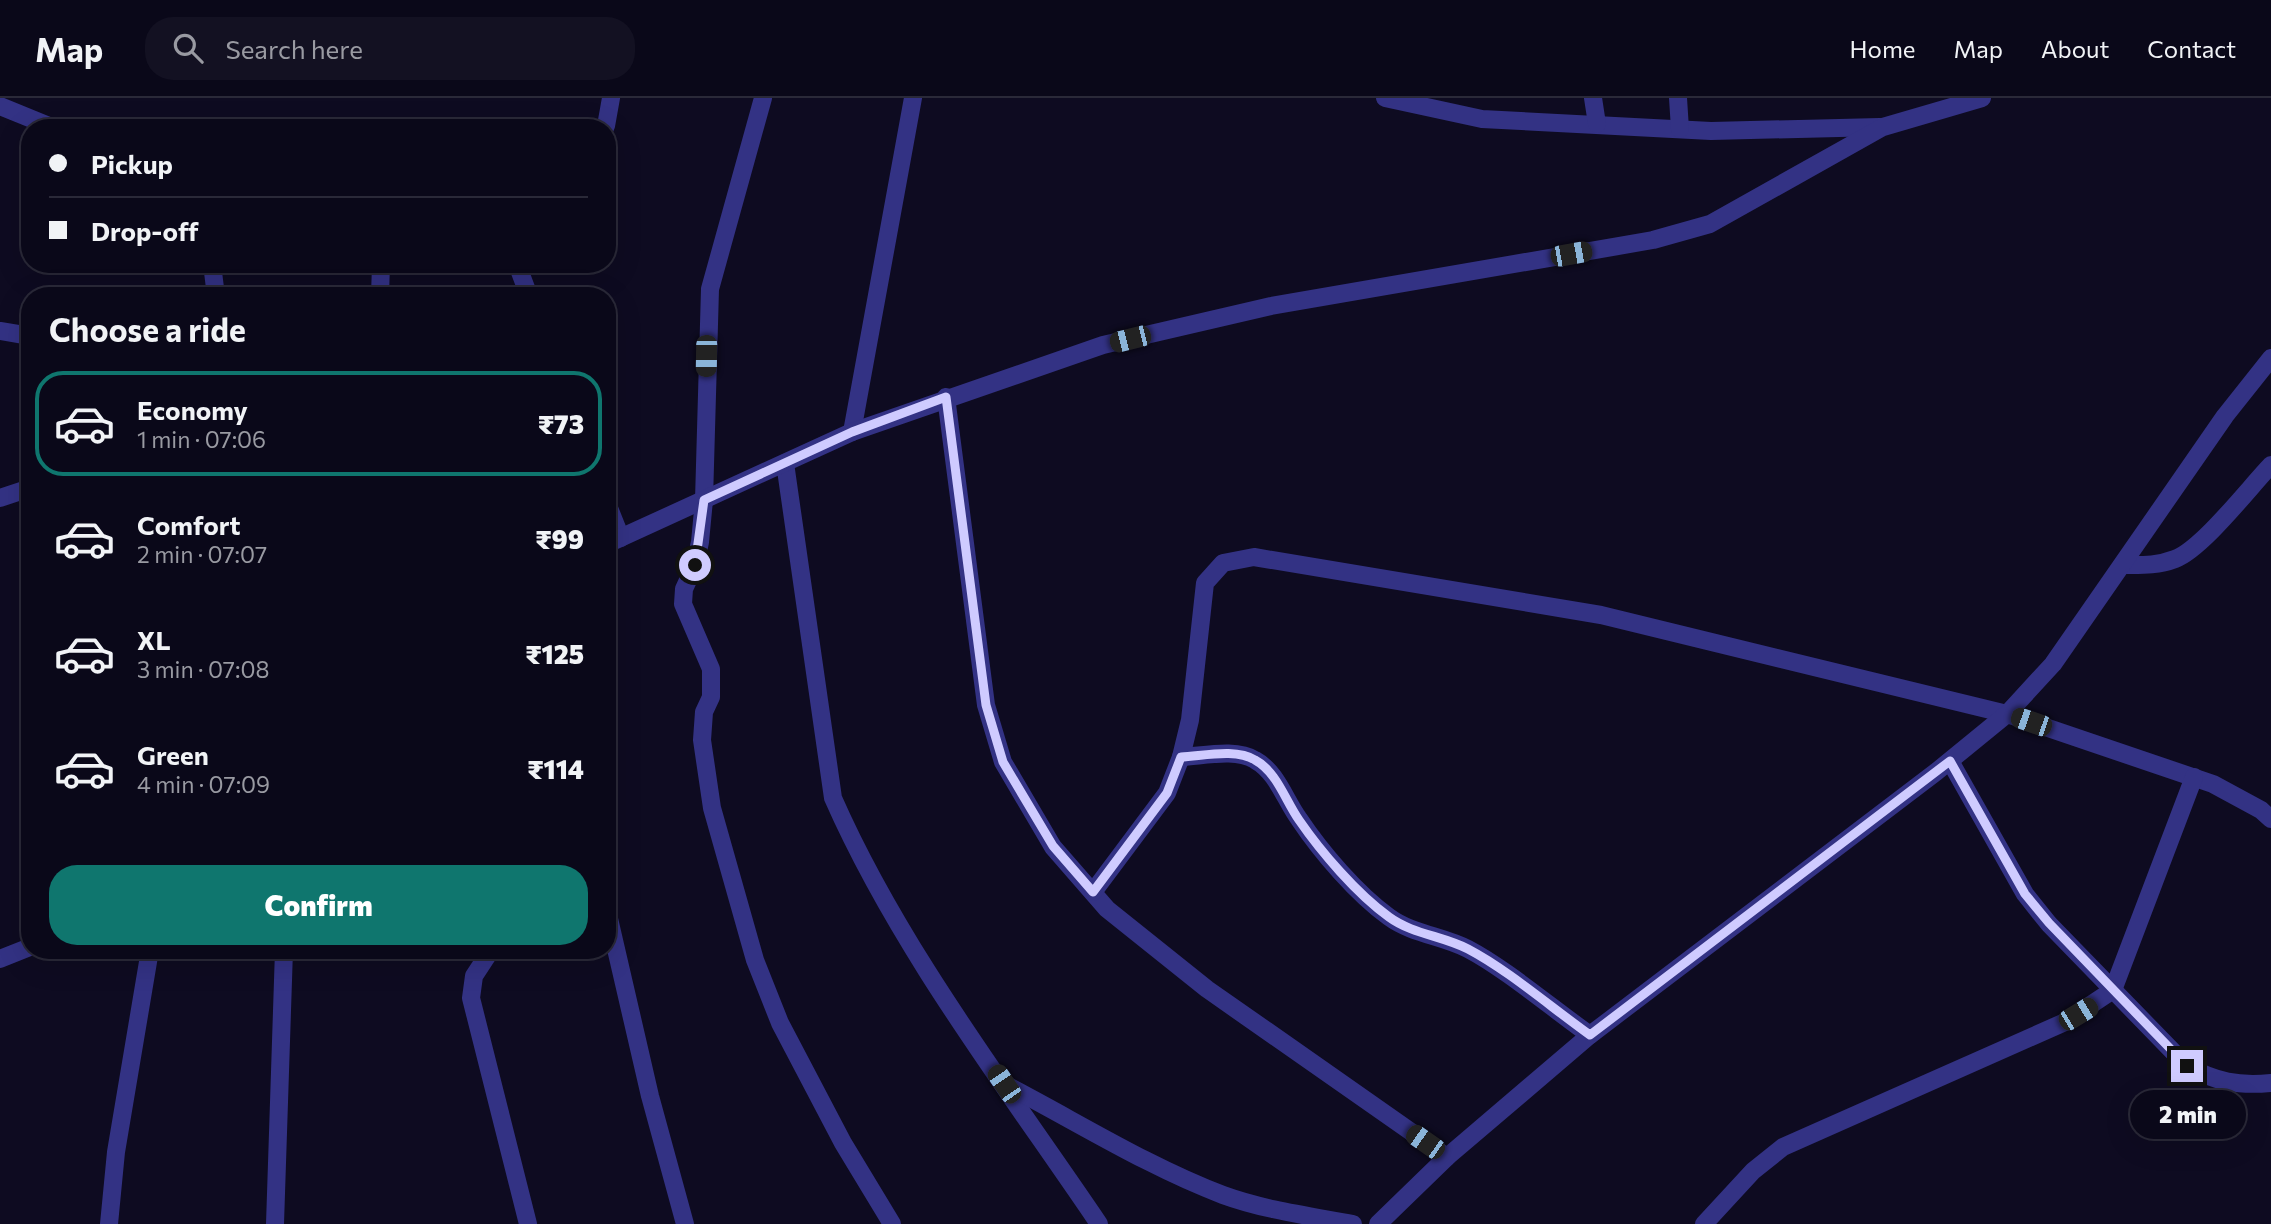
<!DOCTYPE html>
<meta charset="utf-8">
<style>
:root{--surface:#0a0819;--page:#131122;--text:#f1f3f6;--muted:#999aa2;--line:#2a2938;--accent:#0f766e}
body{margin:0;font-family:Commissioner,sans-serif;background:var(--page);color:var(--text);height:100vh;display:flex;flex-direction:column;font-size:26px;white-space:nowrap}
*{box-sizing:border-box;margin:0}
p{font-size:23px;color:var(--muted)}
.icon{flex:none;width:38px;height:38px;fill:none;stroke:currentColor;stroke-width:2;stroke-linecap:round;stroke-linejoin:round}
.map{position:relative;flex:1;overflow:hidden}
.details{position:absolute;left:21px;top:189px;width:595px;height:672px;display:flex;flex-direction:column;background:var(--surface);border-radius:28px;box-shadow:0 7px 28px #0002,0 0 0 2px var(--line)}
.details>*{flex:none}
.top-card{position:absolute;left:21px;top:21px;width:595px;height:154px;border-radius:28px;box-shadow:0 7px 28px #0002,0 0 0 2px var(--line);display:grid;align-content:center;height:154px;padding:0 28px;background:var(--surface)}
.end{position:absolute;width:32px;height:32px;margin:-16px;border:9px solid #cfcbff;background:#111;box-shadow:0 0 0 4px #111}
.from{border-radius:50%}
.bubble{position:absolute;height:49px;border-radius:24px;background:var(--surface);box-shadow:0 7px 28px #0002,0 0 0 2px var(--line);font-size:23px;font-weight:800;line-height:49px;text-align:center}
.car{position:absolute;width:21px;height:42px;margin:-21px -10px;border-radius:9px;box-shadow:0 0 5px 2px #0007;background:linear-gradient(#222 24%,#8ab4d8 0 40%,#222 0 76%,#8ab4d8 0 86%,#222 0)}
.top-card b{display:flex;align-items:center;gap:24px;height:66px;font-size:26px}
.top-card b+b{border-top:2px solid var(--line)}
.top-card i{width:18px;height:18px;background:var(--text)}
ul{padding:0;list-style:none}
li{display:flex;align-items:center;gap:21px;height:105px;margin:0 14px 10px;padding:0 14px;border:4px solid transparent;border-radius:28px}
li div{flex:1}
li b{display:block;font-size:26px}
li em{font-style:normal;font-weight:800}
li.selected{border-color:var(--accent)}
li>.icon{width:63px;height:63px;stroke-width:1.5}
h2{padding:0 28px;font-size:32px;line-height:84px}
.cta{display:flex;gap:14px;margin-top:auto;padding:14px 28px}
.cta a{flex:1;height:80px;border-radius:28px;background:var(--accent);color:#fff;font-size:28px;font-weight:800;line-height:80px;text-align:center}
header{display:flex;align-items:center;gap:42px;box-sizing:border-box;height:98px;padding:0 35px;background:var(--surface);border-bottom:2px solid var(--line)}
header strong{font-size:33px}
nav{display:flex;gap:38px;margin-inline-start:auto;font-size:24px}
.search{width:490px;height:63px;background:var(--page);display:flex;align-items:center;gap:18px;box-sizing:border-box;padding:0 24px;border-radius:28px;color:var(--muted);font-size:26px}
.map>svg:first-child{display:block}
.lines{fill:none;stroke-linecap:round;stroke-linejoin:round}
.minor{stroke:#333284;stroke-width:18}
.route{stroke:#cfcbff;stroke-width:9}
</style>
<header>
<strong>Map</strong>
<div class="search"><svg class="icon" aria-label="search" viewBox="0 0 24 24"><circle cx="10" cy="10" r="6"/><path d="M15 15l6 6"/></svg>Search here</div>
<nav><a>Home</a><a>Map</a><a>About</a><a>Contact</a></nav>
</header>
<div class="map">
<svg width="2271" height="1126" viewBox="0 0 2271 1126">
<rect width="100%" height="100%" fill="#0e0b21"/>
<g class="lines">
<g class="minor">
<polyline points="763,0 710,191 704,402 700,444 695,467 684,491 683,506 711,571 711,599 704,614 702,642 712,710 755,862 780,925 843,1045 892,1126"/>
<polyline points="1385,0 1482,21 1711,33 1880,29"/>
<polyline points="1593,0 1597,26"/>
<polyline points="1678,0 1680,31"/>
<polyline points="0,8 54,30"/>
<polyline points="606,28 611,0"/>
<polyline points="212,166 216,198"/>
<polyline points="517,166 529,198"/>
<polyline points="380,198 381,166"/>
<polyline points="0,233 30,238"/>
<polyline points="946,299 986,607 1003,664 1053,749 1107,811 1207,891 1447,1059"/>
<polyline points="852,334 913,0"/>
<path d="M785,365L833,700C899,850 1007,990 1099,1126"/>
<polyline points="0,400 30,390"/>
<polyline points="607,405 621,440"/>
<polyline points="607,446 852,334 1103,247 1271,208 1653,142 1710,126 1883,29 1982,0"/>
<path d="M2122,467C2141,467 2157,468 2175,461C2202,451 2249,390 2271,367"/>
<path d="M1181,659C1203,658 1236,650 1255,662C1277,674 1285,702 1299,721C1321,754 1357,796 1389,819C1412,836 1443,838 1468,851C1506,871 1553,911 1590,937"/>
<path d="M1950,663L2025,796L2049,826L2187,968C2216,984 2238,988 2271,985"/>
<polyline points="1093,794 1167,695 1181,659 1190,622 1205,485 1223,465 1254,459 1601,517 2007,616 2213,686 2261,712 2271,721"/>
<polyline points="607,812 650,998 685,1126"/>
<polyline points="491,852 474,878 471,900 528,1126"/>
<polyline points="0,861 30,849"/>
<path d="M1008,988C1079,1025 1149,1069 1223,1097C1264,1112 1310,1118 1353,1126"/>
<polyline points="109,1126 116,1054 150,852"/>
<polyline points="275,1126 284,852"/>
<polyline points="1378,1126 1447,1059 1590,937 1936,674 2007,616 2053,566 2225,318 2271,260"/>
<polyline points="1704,1126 1753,1073 1783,1049 2065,924 2113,892 2194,679"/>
</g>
</g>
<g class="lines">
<path class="route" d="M695,467L704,402L852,334L946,299L986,607L1003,664L1053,748L1093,794L1167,695L1181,659C1203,658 1236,650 1255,662C1277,674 1285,702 1299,722C1321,754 1357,796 1389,819C1412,836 1443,838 1468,851C1508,872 1552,910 1590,937L1950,663L2025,796L2049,825L2187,968"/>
</g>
</svg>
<i class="end from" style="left:695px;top:467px"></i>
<i class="end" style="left:2187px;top:968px"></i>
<div class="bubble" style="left:2130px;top:992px;width:116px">2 min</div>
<i class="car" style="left:1571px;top:156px;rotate:80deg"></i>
<i class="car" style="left:1130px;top:241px;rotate:256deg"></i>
<i class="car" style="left:706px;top:258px;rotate:181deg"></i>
<i class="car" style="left:2031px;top:624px;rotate:289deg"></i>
<i class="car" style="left:2078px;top:916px;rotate:59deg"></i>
<i class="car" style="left:1004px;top:986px;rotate:326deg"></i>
<i class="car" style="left:1425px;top:1044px;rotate:305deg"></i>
<div class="top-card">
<b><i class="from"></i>Pickup</b>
<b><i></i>Drop-off</b>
</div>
<section class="details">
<h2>Choose a ride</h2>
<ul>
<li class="selected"><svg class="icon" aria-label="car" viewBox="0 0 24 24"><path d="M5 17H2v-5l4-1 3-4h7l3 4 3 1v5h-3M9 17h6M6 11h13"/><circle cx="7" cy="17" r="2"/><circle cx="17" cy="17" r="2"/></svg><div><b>Economy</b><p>1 min · 07:06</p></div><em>₹73</em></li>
<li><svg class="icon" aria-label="car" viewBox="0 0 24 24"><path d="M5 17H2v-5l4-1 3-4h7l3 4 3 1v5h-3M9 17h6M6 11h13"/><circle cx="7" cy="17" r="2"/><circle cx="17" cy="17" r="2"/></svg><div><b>Comfort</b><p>2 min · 07:07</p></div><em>₹99</em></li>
<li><svg class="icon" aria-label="car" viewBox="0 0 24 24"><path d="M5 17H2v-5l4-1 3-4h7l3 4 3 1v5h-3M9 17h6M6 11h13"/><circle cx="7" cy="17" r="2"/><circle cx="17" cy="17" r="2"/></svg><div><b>XL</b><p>3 min · 07:08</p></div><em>₹125</em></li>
<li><svg class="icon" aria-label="car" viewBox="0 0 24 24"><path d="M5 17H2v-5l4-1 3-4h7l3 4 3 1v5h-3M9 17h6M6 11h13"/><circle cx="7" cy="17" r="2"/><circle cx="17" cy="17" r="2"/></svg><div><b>Green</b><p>4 min · 07:09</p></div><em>₹114</em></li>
</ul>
<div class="cta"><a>Confirm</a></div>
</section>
</div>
